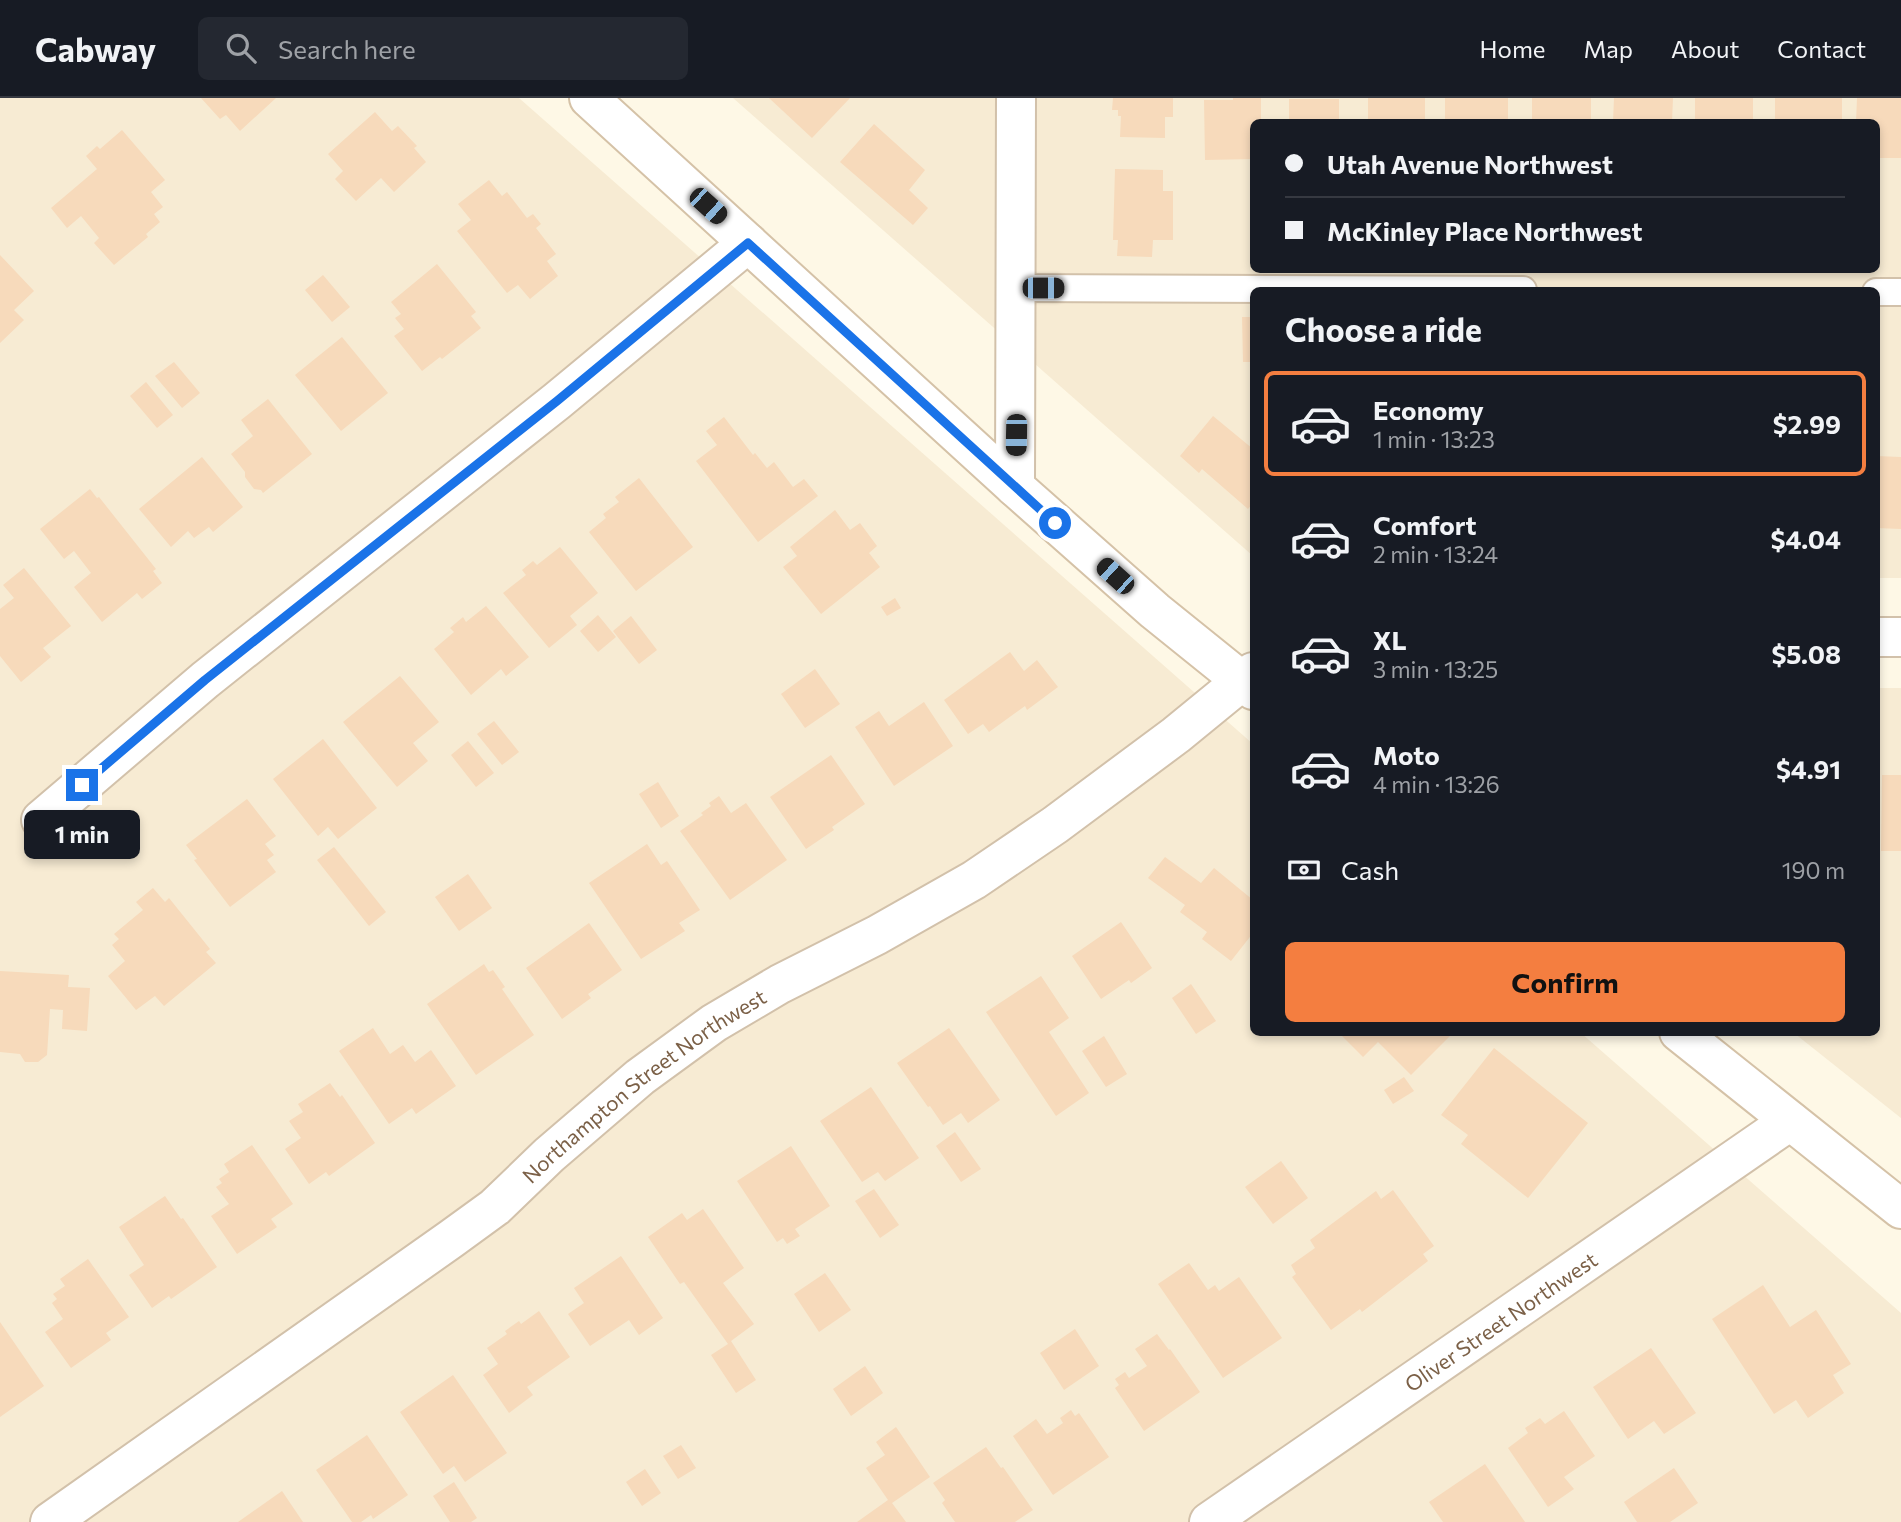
<!DOCTYPE html>
<meta charset="utf-8">
<style>
:root{--surface:#171b24;--page:#242831;--text:#f1f3f6;--muted:#9ea1a6;--line:#363941;--accent:#f47e40}
body{margin:0;font-family:Commissioner,sans-serif;background:var(--page);color:var(--text);height:100vh;display:flex;flex-direction:column;font-size:26px;white-space:nowrap}
*{box-sizing:border-box;margin:0}
p{font-size:23px;color:var(--muted)}
.icon{flex:none;width:38px;height:38px;fill:none;stroke:currentColor;stroke-width:2;stroke-linecap:round;stroke-linejoin:round}
.map{position:relative;flex:1;overflow:hidden}
.sheet{position:absolute;left:1250px;top:189px;width:630px;height:749px;display:flex;flex-direction:column;background:var(--surface);border-radius:10px;box-shadow:0 4px 10px #0003}
.sheet>*{flex:none}
.guide{position:absolute;left:1250px;top:21px;width:630px;height:154px;border-radius:10px;box-shadow:0 4px 10px #0003;display:grid;align-content:center;height:154px;padding:0 35px;background:var(--surface)}
.end{position:absolute;width:32px;height:32px;margin:-16px;border:9px solid #1a73e8;background:#fff;box-shadow:0 0 0 4px #fff}
.from{border-radius:50%}
.bubble{position:absolute;height:49px;border-radius:10px;background:var(--surface);box-shadow:0 4px 10px #0003;font-size:23px;font-weight:700;line-height:49px;text-align:center}
.car{position:absolute;width:21px;height:42px;margin:-21px -10px;border-radius:9px;box-shadow:0 0 5px 2px #0007;background:linear-gradient(#222 24%,#8ab4d8 0 40%,#222 0 76%,#8ab4d8 0 86%,#222 0)}
.guide b{display:flex;align-items:center;gap:24px;height:66px;font-size:26px}
.guide b+b{border-top:2px solid var(--line)}
.guide i{width:18px;height:18px;background:var(--text)}
ul{padding:0;list-style:none}
li{display:flex;align-items:center;gap:21px;height:105px;margin:0 14px 10px;padding:0 21px;border:4px solid transparent;border-radius:10px}
li div{flex:1}
li b{display:block;font-size:26px}
li em{font-style:normal;font-weight:700}
li.on{border-color:var(--accent)}
li>.icon{width:63px;height:63px;stroke-width:1.5}
h2{padding:0 35px;font-size:32px;line-height:84px}
.pay{display:flex;align-items:center;gap:18px;height:77px;padding:0 35px;font-size:26px}
.pay p{margin-inline-start:auto}
.action{display:flex;gap:14px;margin-top:auto;padding:14px 35px}
.action a{flex:1;height:80px;border-radius:10px;background:var(--accent);color:#111;font-size:28px;font-weight:700;line-height:80px;text-align:center}
header{display:flex;align-items:center;gap:42px;box-sizing:border-box;height:98px;padding:0 35px;background:var(--surface);border-bottom:2px solid var(--line)}
header strong{font-size:33px}
nav{display:flex;gap:38px;margin-inline-start:auto;font-size:24px}
.search{width:490px;height:63px;background:var(--page);display:flex;align-items:center;gap:18px;box-sizing:border-box;padding:0 24px;border-radius:10px;color:var(--muted);font-size:26px}
.map>svg:first-child{display:block}
.residential{fill:#f7ebd3;fill-rule:evenodd}
.building{fill:#f7dabb}
.lines{fill:none;stroke-linecap:round;stroke-linejoin:round}
.lane-casing{stroke:#d2c1aa;stroke-width:30}
.street-casing{stroke:#d2c1aa;stroke-width:42}
.secondary-casing{stroke:#d5c2a7;stroke-width:42}
.lane{stroke:#fff;stroke-width:26}
.street{stroke:#fff;stroke-width:38}
.secondary{stroke:#fff;stroke-width:38}
.route{stroke:#1a73e8;stroke-width:9}
.labels{text-anchor:middle;dominant-baseline:central;stroke-width:5;stroke-linejoin:round;paint-order:stroke}
.street-label{font-size:21px;fill:#7b6047;stroke:#fffaee}
</style>
<header>
<strong>Cabway</strong>
<div class="search"><svg class="icon" aria-label="search" viewBox="0 0 24 24"><circle cx="10" cy="10" r="6"/><path d="M15 15l6 6"/></svg>Search here</div>
<nav><a>Home</a><a>Map</a><a>About</a><a>Contact</a></nav>
</header>
<div class="map">
<svg width="1901" height="1424" viewBox="0 0 1901 1424">
<rect width="100%" height="100%" fill="#fef8e6"/>
<g class="residential">
<polygon points="0,0 519,0 1253,646 1253,934 1581,935 1901,1215 1901,1424 0,1424"/>
<path d="M733,0H1901V480H1876V192H1253V458ZM1253,24H1876V172H1253Z"/>
<polygon points="1876,590 1901,590 1901,1020 1794,935 1876,934"/>
</g>
<g class="building">
<polygon points="201,0 276,0 240,33 226,17 220,21"/>
<polygon points="769,0 850,0 812,40"/>
<polygon points="1113,0 1173,0 1173,19 1165,19 1165,40 1120,39 1121,18 1118,18 1118,12 1112,12"/>
<polygon points="1233,0 1261,0 1261,24 1253,24 1253,61 1205,62 1204,2 1233,2"/>
<rect x="1368" y="0" width="57" height="24"/>
<rect x="1445" y="0" width="63" height="24"/>
<rect x="1532" y="0" width="59" height="24"/>
<polygon points="1614,0 1673,0 1672,24 1613,24"/>
<rect x="1695" y="0" width="58" height="24"/>
<rect x="1775" y="0" width="67" height="24"/>
<polygon points="1857,0 1901,0 1901,60 1876,60 1876,24 1856,24"/>
<rect x="1289" y="1" width="50" height="23"/>
<polygon points="375,14 392,33 398,28 417,48 414,50 426,64 394,94 381,80 356,103 335,81 343,73 328,56"/>
<polygon points="874,26 925,72 909,92 928,110 913,127 840,64"/>
<polygon points="122,32 165,82 151,94 163,109 154,116 160,124 146,136 148,139 114,167 94,145 99,140 81,118 67,130 51,110 97,71 86,58 97,48 100,51"/>
<polygon points="1115,71 1163,72 1163,93 1173,93 1173,142 1153,142 1152,159 1117,158 1118,142 1113,142"/>
<polygon points="489,82 502,98 507,94 527,120 533,116 541,126 536,130 556,156 547,163 558,178 530,201 518,187 507,195 457,133 471,122 458,106"/>
<polygon points="0,157 34,193 14,212 24,222 0,245"/>
<polygon points="437,166 476,214 471,218 481,230 442,261 440,259 422,273 394,238 404,231 395,220 401,216 391,204"/>
<polygon points="323,177 350,209 332,224 305,192"/>
<polygon points="1242,219 1253,219 1253,264 1243,264"/>
<polygon points="342,239 388,295 341,333 295,277"/>
<polygon points="174,264 200,295 182,310 155,278"/>
<polygon points="146,284 173,317 157,330 130,298"/>
<polygon points="268,301 312,356 263,395 261,392 254,391 245,379 245,374 231,356 253,338 241,322"/>
<polygon points="1213,318 1253,351 1253,405 1248,411 1202,371 1199,375 1180,358"/>
<polygon points="724,319 753,357 755,355 767,370 774,364 793,389 804,381 818,398 758,444 696,363 717,347 706,333"/>
<polygon points="1876,358 1901,359 1901,431 1876,430"/>
<polygon points="202,359 243,409 213,434 209,429 194,440 188,433 171,449 139,411"/>
<polygon points="639,380 693,449 636,493 589,434 606,420 603,416 619,404 615,399"/>
<polygon points="90,391 97,400 99,399 156,471 153,473 162,485 142,501 137,495 102,524 74,489 91,475 74,453 64,461 40,431"/>
<polygon points="835,412 850,432 860,425 877,448 869,455 880,469 821,516 783,469 797,458 790,449"/>
<polygon points="560,449 598,495 570,518 577,527 549,550 503,495 526,477 522,472 533,463 537,467"/>
<polygon points="24,470 71,528 43,550 51,559 21,584 0,558 0,511 14,500 3,487"/>
<polygon points="895,500 901,510 887,518 881,509"/>
<polygon points="486,508 529,559 506,578 501,571 471,597 434,551 454,534 450,530 463,519 466,524"/>
<polygon points="598,517 616,539 598,554 580,533"/>
<polygon points="631,518 657,552 639,566 613,533"/>
<polygon points="1010,554 1024,573 1037,562 1058,589 1027,612 1025,608 989,634 983,626 968,636 944,602"/>
<polygon points="815,571 840,606 805,630 781,596"/>
<polygon points="400,578 439,624 413,645 428,663 397,689 343,624"/>
<polygon points="924,604 953,648 894,688 855,629 879,613 889,628"/>
<polygon points="494,623 519,654 502,667 477,636"/>
<polygon points="323,641 377,710 338,741 328,729 318,738 273,681"/>
<polygon points="468,643 494,675 476,689 451,657"/>
<polygon points="831,657 865,706 832,729 834,732 806,751 770,699"/>
<polygon points="1882,677 1901,677 1901,753 1881,753"/>
<polygon points="658,684 679,718 661,730 639,696"/>
<polygon points="719,698 731,715 746,705 787,762 730,802 680,733 703,717 701,715 711,708 709,705"/>
<polygon points="247,701 276,738 265,746 274,757 267,762 276,774 230,809 194,762 197,761 186,747"/>
<polygon points="647,746 661,767 667,763 700,812 679,825 685,833 641,861 589,785"/>
<polygon points="334,749 386,814 369,828 317,762"/>
<polygon points="1165,759 1201,785 1214,770 1253,802 1253,835 1231,863 1202,841 1207,834 1180,814 1185,807 1148,780"/>
<polygon points="468,776 492,810 459,833 435,799"/>
<polygon points="153,790 165,804 169,800 210,851 206,854 216,865 164,908 155,898 136,912 108,878 125,863 112,847 119,841 114,836 143,812 136,804"/>
<polygon points="1121,824 1152,870 1131,885 1129,882 1101,901 1072,858"/>
<polygon points="589,825 622,872 588,896 591,900 562,921 526,870"/>
<polygon points="484,866 489,874 493,872 505,889 502,891 534,937 476,977 427,906"/>
<polygon points="0,873 69,877 68,889 90,890 87,933 62,931 63,912 50,911 47,957 38,964 25,964 20,956 0,954"/>
<polygon points="1041,878 1069,920 1049,934 1089,995 1056,1018 986,914"/>
<polygon points="1191,886 1216,923 1196,936 1172,900"/>
<polygon points="373,930 390,956 403,947 415,964 431,952 456,988 416,1016 412,1010 389,1026 339,953"/>
<polygon points="949,930 1000,1002 968,1025 961,1015 943,1027 930,1008 928,1009 897,965"/>
<polygon points="1338,934 1454,934 1411,977 1378,944 1363,959"/>
<polygon points="1104,938 1127,976 1106,989 1082,953"/>
<polygon points="1494,950 1588,1025 1528,1100 1461,1046 1468,1037 1441,1017"/>
<polygon points="1404,979 1414,993 1393,1006 1384,992"/>
<polygon points="330,985 340,999 342,997 375,1045 329,1078 326,1074 309,1086 285,1051 301,1040 289,1023 303,1014 298,1006"/>
<polygon points="871,989 919,1060 885,1083 878,1074 862,1084 820,1023"/>
<polygon points="955,1034 981,1071 961,1084 936,1048"/>
<polygon points="252,1047 293,1106 271,1121 277,1129 237,1156 211,1118 229,1106 216,1089 222,1085 219,1081 229,1074 224,1066"/>
<polygon points="791,1048 830,1108 795,1131 800,1138 787,1146 783,1140 777,1144 737,1083"/>
<polygon points="1281,1063 1308,1100 1273,1126 1245,1089"/>
<polygon points="874,1091 899,1127 880,1140 855,1103"/>
<polygon points="1393,1092 1434,1148 1423,1156 1428,1163 1362,1214 1360,1211 1331,1232 1292,1179 1296,1176 1291,1167 1315,1150 1310,1142 1376,1093 1381,1101"/>
<polygon points="165,1098 181,1121 183,1120 217,1169 171,1201 169,1198 152,1210 129,1177 144,1167 119,1129"/>
<polygon points="703,1111 744,1170 723,1185 754,1226 731,1243 756,1282 736,1295 711,1257 728,1246 684,1184 680,1186 648,1139 682,1115 687,1122"/>
<polygon points="621,1158 663,1220 639,1237 629,1222 590,1248 568,1216 584,1205 574,1190"/>
<polygon points="88,1161 129,1219 106,1235 111,1242 71,1270 45,1234 63,1221 52,1205 57,1201 53,1196 65,1188 60,1181"/>
<polygon points="1189,1165 1208,1192 1215,1187 1219,1193 1239,1179 1282,1240 1223,1280 1158,1186"/>
<polygon points="825,1175 851,1212 819,1234 794,1196"/>
<polygon points="1763,1187 1790,1229 1816,1212 1851,1266 1833,1277 1844,1295 1808,1320 1796,1302 1774,1316 1712,1221"/>
<polygon points="539,1213 570,1259 527,1289 533,1297 509,1315 483,1277 498,1266 487,1250 507,1236 505,1233 519,1223 521,1226"/>
<polygon points="0,1224 44,1288 0,1319"/>
<polygon points="1075,1231 1099,1268 1064,1292 1040,1255"/>
<polygon points="1157,1236 1169,1252 1170,1251 1200,1294 1144,1333 1115,1290 1119,1287 1115,1281 1125,1274 1129,1280 1147,1268 1135,1251"/>
<polygon points="1651,1250 1696,1315 1664,1336 1654,1323 1628,1341 1593,1289"/>
<polygon points="865,1268 883,1295 851,1318 833,1291"/>
<polygon points="453,1277 507,1355 465,1384 454,1368 443,1376 400,1314"/>
<polygon points="1071,1312 1075,1318 1079,1315 1109,1359 1053,1397 1013,1338 1036,1321 1047,1336 1063,1325 1060,1320"/>
<polygon points="1564,1313 1595,1358 1564,1379 1574,1391 1548,1409 1508,1350 1528,1335 1525,1330 1540,1320 1545,1326"/>
<polygon points="896,1329 930,1379 892,1405 906,1424 857,1424 888,1402 866,1370 885,1357 876,1344"/>
<polygon points="367,1337 408,1397 373,1421 371,1417 361,1424 352,1424 316,1372"/>
<polygon points="681,1347 696,1370 678,1381 663,1358"/>
<polygon points="986,1349 1001,1370 1003,1369 1033,1412 1015,1424 955,1424 942,1405 945,1402 933,1385"/>
<polygon points="1485,1366 1525,1424 1443,1424 1429,1404"/>
<polygon points="1674,1370 1698,1405 1670,1424 1637,1424 1624,1404"/>
<polygon points="645,1371 661,1395 642,1408 626,1384"/>
<polygon points="454,1384 477,1420 471,1424 450,1424 433,1398"/>
<polygon points="282,1393 303,1424 238,1424"/>
</g>
<g class="lines">
<defs>
<g id="lane">
<polyline points="1016,190 1523,192"/>
<polyline points="1876,194 1901,194"/>
</g>
<g id="street">
<polyline points="1015,389 1016,0"/>
<polyline points="1876,539 1901,539"/>
<polyline points="41,722 205,582 557,303 748,145"/>
<path id="s1" d="M50,1424L451,1141L495,1109L549,1057L640,979L714,925L780,886L877,837L974,782L1055,727L1176,637L1253,574"/>
<path id="s2" d="M1209,1424L1790,1023"/>
</g>
<g id="secondary">
<polyline points="589,0 1015,389 1155,513 1253,592"/>
<polyline points="1679,934 1901,1111"/>
</g>
</defs>
<use href="#lane" class="lane-casing"/>
<use href="#street" class="street-casing"/>
<use href="#secondary" class="secondary-casing"/>
<use href="#lane" class="lane"/>
<use href="#street" class="street"/>
<use href="#secondary" class="secondary"/>
</g>
<g class="lines">
<polyline class="route" points="82,687 205,582 557,303 748,145 1055,425"/>
</g>
<g class="labels">
<g class="street-label">
<text stroke="none"><textPath href="#s1" startOffset="738">Northampton Street Northwest</textPath></text>
<text stroke="none"><textPath href="#s2" startOffset="354">Oliver Street Northwest</textPath></text>
</g>
</g>
</svg>
<i class="end from" style="left:1055px;top:425px"></i>
<i class="end" style="left:82px;top:687px"></i>
<div class="bubble" style="left:24px;top:712px;width:116px">1 min</div>
<i class="car" style="left:708px;top:108px;rotate:132deg"></i>
<i class="car" style="left:1043px;top:190px;rotate:90deg"></i>
<i class="car" style="left:1016px;top:337px;rotate:181deg"></i>
<i class="car" style="left:1115px;top:478px;rotate:312deg"></i>
<div class="guide">
<b><i class="from"></i>Utah Avenue Northwest</b>
<b><i></i>McKinley Place Northwest</b>
</div>
<section class="sheet">
<h2>Choose a ride</h2>
<ul>
<li class="on"><svg class="icon" aria-label="car" viewBox="0 0 24 24"><path d="M5 17H2v-5l4-1 3-4h7l3 4 3 1v5h-3M9 17h6M6 11h13"/><circle cx="7" cy="17" r="2"/><circle cx="17" cy="17" r="2"/></svg><div><b>Economy</b><p>1 min · 13:23</p></div><em>$2.99</em></li>
<li><svg class="icon" aria-label="car" viewBox="0 0 24 24"><path d="M5 17H2v-5l4-1 3-4h7l3 4 3 1v5h-3M9 17h6M6 11h13"/><circle cx="7" cy="17" r="2"/><circle cx="17" cy="17" r="2"/></svg><div><b>Comfort</b><p>2 min · 13:24</p></div><em>$4.04</em></li>
<li><svg class="icon" aria-label="car" viewBox="0 0 24 24"><path d="M5 17H2v-5l4-1 3-4h7l3 4 3 1v5h-3M9 17h6M6 11h13"/><circle cx="7" cy="17" r="2"/><circle cx="17" cy="17" r="2"/></svg><div><b>XL</b><p>3 min · 13:25</p></div><em>$5.08</em></li>
<li><svg class="icon" aria-label="car" viewBox="0 0 24 24"><path d="M5 17H2v-5l4-1 3-4h7l3 4 3 1v5h-3M9 17h6M6 11h13"/><circle cx="7" cy="17" r="2"/><circle cx="17" cy="17" r="2"/></svg><div><b>Moto</b><p>4 min · 13:26</p></div><em>$4.91</em></li>
</ul>
<div class="pay"><svg class="icon" aria-label="cash" viewBox="0 0 24 24"><path d="M3 7h18v10H3z"/><circle cx="12" cy="12" r="2"/></svg>Cash<p>190 m</p></div>
<div class="action"><a>Confirm</a></div>
</section>
</div>
